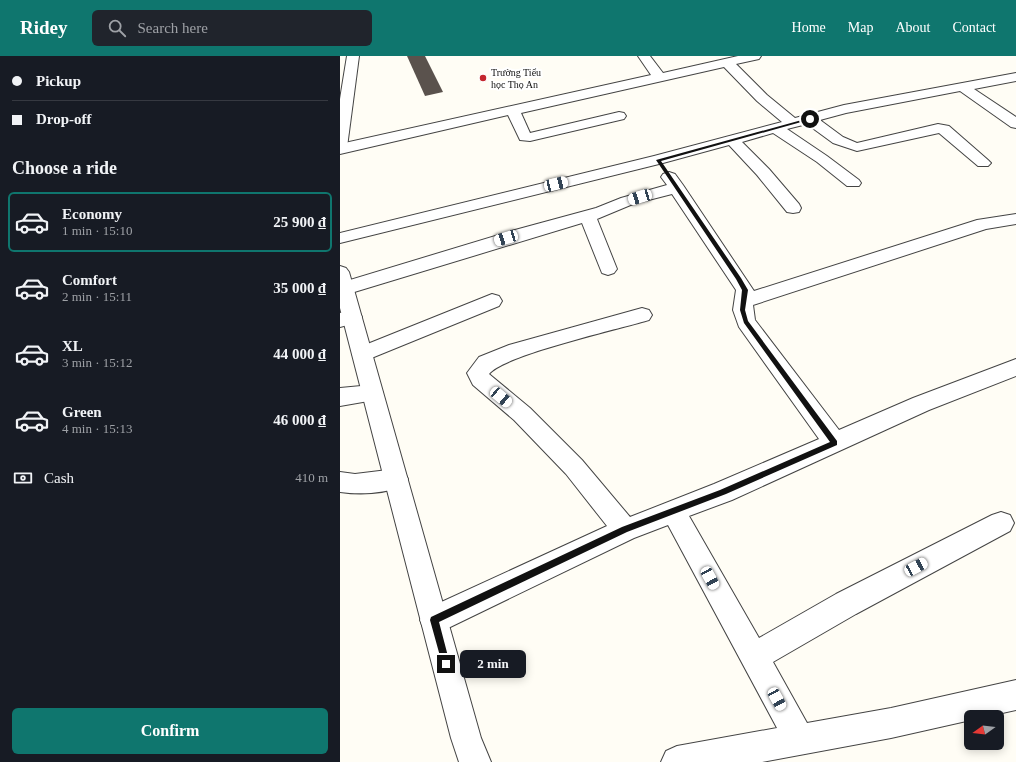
<!DOCTYPE html>
<meta charset="utf-8">
<style>
:root{--surface:#171b24;--page:#20242c;--text:#f1f3f6;--muted:#9ea1a6;--line:#363941;--accent:#0f766e}
body{margin:0;font-family:"Times New Roman",serif;background:var(--page);color:var(--text);height:100vh;display:flex;flex-direction:column;font-size:15px;white-space:nowrap}
*{box-sizing:border-box;margin:0}
p{font-size:13px;color:var(--muted)}
.icon{flex:none;width:22px;height:22px;fill:none;stroke:currentColor;stroke-width:2;stroke-linecap:round;stroke-linejoin:round}
.map{position:relative;flex:1;overflow:hidden}
.drawer{display:flex;flex-direction:column;background:var(--surface);width:340px}
.drawer>*{flex:none}
.banner{display:grid;align-content:center;height:88px;padding:0 12px;background:var(--surface)}
.needle{width:26px;rotate:255deg}
.tools{position:absolute;left:624px;top:654px;display:grid;gap:8px}
.tools a{display:grid;place-items:center;width:40px;height:40px;border-radius:6px;background:var(--surface);box-shadow:0 2px 10px #0003;font-size:20px}
.end{position:absolute;width:18px;height:18px;margin:-9px;border:5px solid #111;background:#fff;box-shadow:0 0 0 2px #fff}
.from{border-radius:50%}
.bubble{position:absolute;height:28px;border-radius:6px;background:var(--surface);box-shadow:0 2px 10px #0003;font-size:13px;font-weight:800;line-height:28px;text-align:center}
.car{position:absolute;width:12px;height:24px;margin:-12px -6px;border-radius:5px;box-shadow:0 0 3px 1px #0007;background:linear-gradient(#fff 24%,#345 0 40%,#fff 0 76%,#345 0 86%,#fff 0)}
.banner b{display:flex;align-items:center;gap:14px;height:38px;font-size:15px}
.banner b+b{border-top:1px solid var(--line)}
.banner i{width:10px;height:10px;background:var(--text)}
ul{padding:0;list-style:none}
li{display:flex;align-items:center;gap:12px;height:60px;margin:0 8px 6px;padding:0 4px;border:2px solid transparent;border-radius:6px}
li div{flex:1}
li b{display:block;font-size:15px}
li em{font-style:normal;font-weight:800}
li.selected{border-color:var(--accent)}
li>.icon{width:36px;height:36px;stroke-width:1.5}
h2{padding:0 12px;font-size:18px;line-height:48px}
.pay{display:flex;align-items:center;gap:10px;height:44px;padding:0 12px;font-size:15px}
.pay p{margin-inline-start:auto}
.button{display:flex;gap:8px;margin-top:auto;padding:8px 12px}
.button a{flex:1;height:46px;border-radius:6px;background:var(--accent);color:#fff;font-size:16px;font-weight:800;line-height:46px;text-align:center}
header{display:flex;align-items:center;gap:24px;box-sizing:border-box;height:56px;padding:0 20px;background:var(--accent);color:#fff}
header strong{font-size:19px}
nav{display:flex;gap:22px;margin-inline-start:auto;font-size:14px}
.search{width:280px;height:36px;background:var(--page);display:flex;align-items:center;gap:10px;box-sizing:border-box;padding:0 14px;border-radius:6px;color:var(--muted);font-size:15px}
main{display:flex;flex:1;min-height:0}
.map>svg:first-child{display:block}
.building{fill:#5a524d}
.lines{fill:none;stroke-linecap:round;stroke-linejoin:round}
.minor-casing{stroke:#444;stroke-width:2}
.tertiary-casing{stroke:#444;stroke-width:2}
.minor{fill:#fff;fill-rule:evenodd}
.tertiary{fill:#fff;fill-rule:evenodd}
.route{fill:#111}
.poi-dot{fill:#c4262e;stroke:#fff;stroke-width:1.5}
.labels{text-anchor:middle;dominant-baseline:central;stroke-width:4;stroke-linejoin:round;paint-order:stroke}
.far-poi-label{font-size:10px;fill:#111;stroke:#fff;text-anchor:start}
</style>
<header>
<strong>Ridey</strong>
<div class="search"><svg class="icon" aria-label="search" viewBox="0 0 24 24"><circle cx="10" cy="10" r="6"/><path d="M15 15l6 6"/></svg>Search here</div>
<nav><a>Home</a><a>Map</a><a>About</a><a>Contact</a></nav>
</header>
<main>
<section class="drawer">
<div class="banner">
<b><i class="from"></i>Pickup</b>
<b><i></i>Drop-off</b>
</div>
<h2>Choose a ride</h2>
<ul>
<li class="selected"><svg class="icon" aria-label="car" viewBox="0 0 24 24"><path d="M5 17H2v-5l4-1 3-4h7l3 4 3 1v5h-3M9 17h6M6 11h13"/><circle cx="7" cy="17" r="2"/><circle cx="17" cy="17" r="2"/></svg><div><b>Economy</b><p>1 min · 15:10</p></div><em>25 900 ₫</em></li>
<li><svg class="icon" aria-label="car" viewBox="0 0 24 24"><path d="M5 17H2v-5l4-1 3-4h7l3 4 3 1v5h-3M9 17h6M6 11h13"/><circle cx="7" cy="17" r="2"/><circle cx="17" cy="17" r="2"/></svg><div><b>Comfort</b><p>2 min · 15:11</p></div><em>35 000 ₫</em></li>
<li><svg class="icon" aria-label="car" viewBox="0 0 24 24"><path d="M5 17H2v-5l4-1 3-4h7l3 4 3 1v5h-3M9 17h6M6 11h13"/><circle cx="7" cy="17" r="2"/><circle cx="17" cy="17" r="2"/></svg><div><b>XL</b><p>3 min · 15:12</p></div><em>44 000 ₫</em></li>
<li><svg class="icon" aria-label="car" viewBox="0 0 24 24"><path d="M5 17H2v-5l4-1 3-4h7l3 4 3 1v5h-3M9 17h6M6 11h13"/><circle cx="7" cy="17" r="2"/><circle cx="17" cy="17" r="2"/></svg><div><b>Green</b><p>4 min · 15:13</p></div><em>46 000 ₫</em></li>
</ul>
<div class="pay"><svg class="icon" aria-label="cash" viewBox="0 0 24 24"><path d="M3 7h18v10H3z"/><circle cx="12" cy="12" r="2"/></svg>Cash<p>410 m</p></div>
<div class="button"><a>Confirm</a></div>
</section>
<div class="map">
<svg width="676" height="706" viewBox="0 0 676 706">
<rect width="100%" height="100%" fill="#fffdf5"/>
<polygon class="building" points="67,0 85,0 103,36 85,40"/>
<g class="lines">
<defs>
<g id="minor">
<polygon points="298,0 310,0 323,17 398,0 421,0 419,3 396,8 427,39 455,62 504,49 676,17 676,25 634,33 676,61 676,72 671,71 620,35 506,57 480,64 503,81 517,87 598,68 609,70 648,104 651,107 648,110 638,110 599,77 517,95 493,87 467,68 447,73 487,100 519,124 521,127 519,130 507,130 477,106 433,77 402,86 429,113 459,148 461,152 459,156 453,157 447,156 417,119 389,89 323,107 0,187 0,177 314,100 442,66 417,45 384,11 181,57 190,77 279,56 284,57 286,60 284,63 190,85 180,84 168,59 0,98 0,88 311,19"/>
<path d="M329,116L335,118L343,129L414,235L637,164L676,158V168L646,173L413,249L415,264L499,374L573,342L676,303V320L589,354L392,444L349,460L419,582L496,538L652,459L661,456L670,459L674,467L670,475L516,558L433,606L467,667L551,652L676,624V654L644,661H631V664L551,682L422,706H321L326,695L337,690L437,672L328,469L294,482L104,574L94,578L84,574L80,564L84,554L267,470L226,418L174,364L133,329L127,317L139,301L169,289L302,252L309,254L312,259L309,264C279,273 164,299 149,318L190,352L242,404L290,461L374,428L479,383L399,271L393,254L396,234L332,138L293,148L257,163L277,213L274,217L268,219L262,217L242,167L11,237L4,238L0,237V227L175,174L256,152L281,142L327,129L321,121L323,118Z"/>
<polygon points="152,238 159,240 162,245 159,250 29,303 22,306 15,303 12,298 15,293"/>
<polygon points="12,254 19,256 22,261 19,266 0,271 0,257"/>
<polygon points="32,329 40,331 43,337 40,343 0,350 0,332"/>
<path d="M56,413L64,416L68,423L64,430C45,437 21,439 0,436V416L15,418Z"/>
</g>
<g id="tertiary">
<polygon points="7,0 19,0 7,91 5,94 0,95 0,43"/>
<polygon points="0,210 6,212 9,216 141,682 151,706 119,706 111,682 0,252"/>
</g>
</defs>
<use href="#minor" class="minor-casing"/>
<use href="#tertiary" class="tertiary-casing"/>
<use href="#minor" class="minor"/>
<use href="#tertiary" class="tertiary"/>
</g>
<polygon class="route" points="469,62 472,63 321,105 401,222 408,234 405,254 408,265 497,385 497,389 386,438 287,476 99,566 110,608 109,611 103,611 90,564 91,561 282,471 380,434 490,386 404,267 400,254 402,234 396,223 316,104"/>
<circle class="poi-dot" cx="143" cy="22" r="4"/>
<g class="labels">
<g class="far-poi-label">
<text x="151" y="16">Trường Tiểu<tspan x="151" dy="12">học Thọ An</tspan></text>
</g>
</g>
</svg>
<div class="tools">
<a><svg class="needle" viewBox="-14 -14 28 28"><path d="M0-13l5 13h-10z" fill="#e53935"/><path d="M0 13l5-13h-10z" fill="#9ea1a6"/></svg></a>
</div>
<i class="end from" style="left:470px;top:63px"></i>
<i class="end" style="left:106px;top:608px"></i>
<div class="bubble" style="left:120px;top:594px;width:66px">2 min</div>
<i class="car" style="left:216px;top:128px;rotate:77deg"></i>
<i class="car" style="left:300px;top:141px;rotate:253deg"></i>
<i class="car" style="left:166px;top:182px;rotate:253deg"></i>
<i class="car" style="left:161px;top:341px;rotate:130deg"></i>
<i class="car" style="left:576px;top:511px;rotate:62deg"></i>
<i class="car" style="left:370px;top:522px;rotate:151deg"></i>
<i class="car" style="left:437px;top:643px;rotate:151deg"></i>
</div>
</main>
